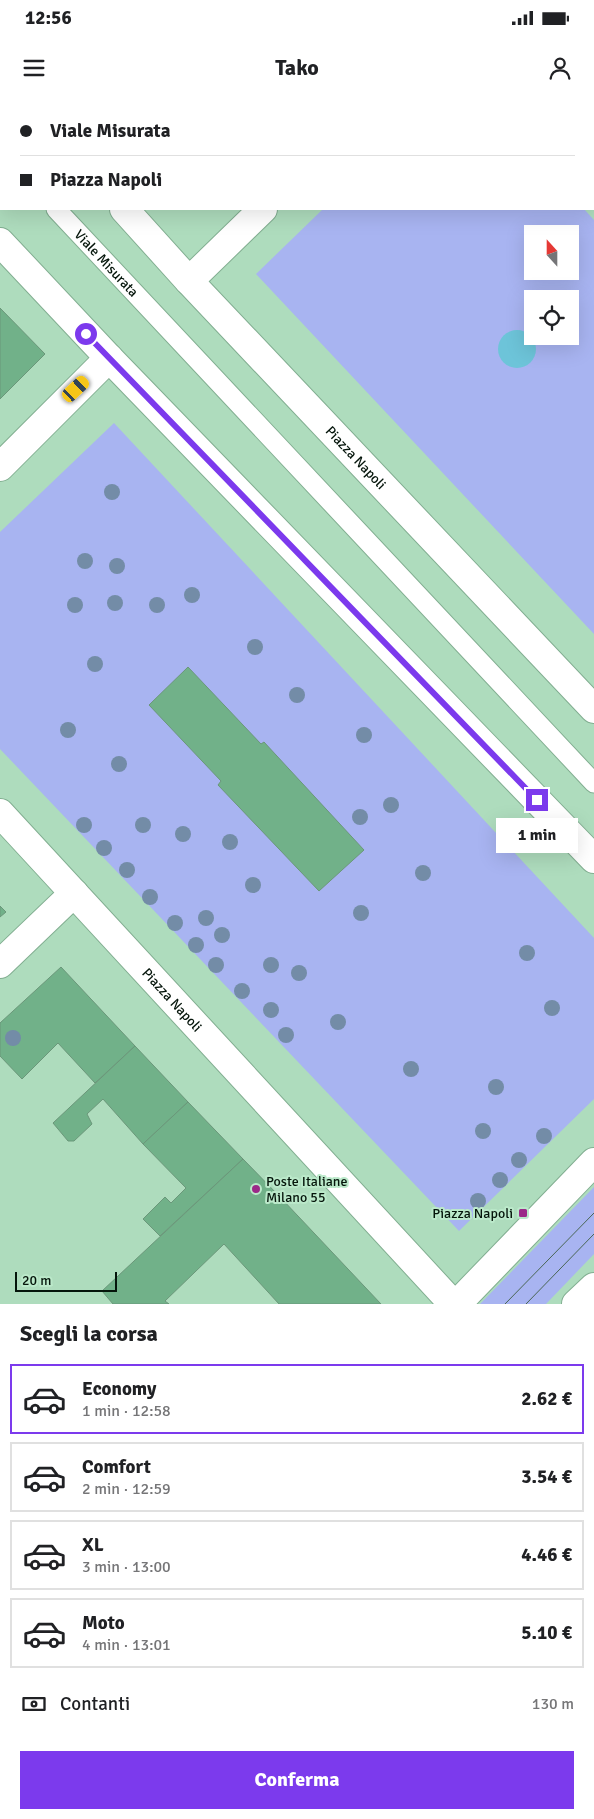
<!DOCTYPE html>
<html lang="it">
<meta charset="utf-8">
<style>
:root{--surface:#fff;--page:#f6f6f6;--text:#202124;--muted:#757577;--line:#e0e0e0;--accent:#7c3aed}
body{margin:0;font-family:Signika,sans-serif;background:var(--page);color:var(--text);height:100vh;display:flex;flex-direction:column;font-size:19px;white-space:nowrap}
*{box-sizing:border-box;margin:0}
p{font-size:16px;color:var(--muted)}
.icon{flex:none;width:28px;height:28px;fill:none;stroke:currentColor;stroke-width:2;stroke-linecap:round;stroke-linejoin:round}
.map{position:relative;height:1204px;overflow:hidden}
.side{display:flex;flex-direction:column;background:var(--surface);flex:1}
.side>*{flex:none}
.hud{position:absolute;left:0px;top:0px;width:595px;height:110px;box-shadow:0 5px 20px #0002;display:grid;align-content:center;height:110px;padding:0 20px;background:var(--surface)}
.needle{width:32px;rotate:339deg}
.fabs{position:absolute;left:524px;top:125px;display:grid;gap:10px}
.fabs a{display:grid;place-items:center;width:55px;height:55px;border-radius:0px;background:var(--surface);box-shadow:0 5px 20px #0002;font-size:25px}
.scale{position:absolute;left:15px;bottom:12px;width:102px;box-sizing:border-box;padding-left:5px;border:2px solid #05150b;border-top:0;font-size:14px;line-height:18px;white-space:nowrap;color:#05150b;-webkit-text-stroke:4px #bbe9ca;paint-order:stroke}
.end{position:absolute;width:22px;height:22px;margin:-11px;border:6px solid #7c3aed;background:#fff;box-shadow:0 0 0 2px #fff}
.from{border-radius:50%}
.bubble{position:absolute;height:35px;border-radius:0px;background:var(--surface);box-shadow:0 5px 20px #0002;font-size:16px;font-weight:700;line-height:35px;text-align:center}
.car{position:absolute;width:15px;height:30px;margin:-15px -8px;border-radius:6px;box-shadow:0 0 4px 1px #0007;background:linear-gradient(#f5c518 24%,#345 0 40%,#f5c518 0 76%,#345 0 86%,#f5c518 0)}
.hud b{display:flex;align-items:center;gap:18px;height:48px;font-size:19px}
.hud b+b{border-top:1px solid var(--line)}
.hud i{width:12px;height:12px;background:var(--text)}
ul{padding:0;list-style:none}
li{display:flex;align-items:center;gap:15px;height:70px;margin:0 10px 8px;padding:0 10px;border:2px solid var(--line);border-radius:0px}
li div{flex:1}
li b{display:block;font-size:19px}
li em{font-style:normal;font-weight:700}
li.on{border-color:var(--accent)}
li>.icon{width:45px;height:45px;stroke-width:1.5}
h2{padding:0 20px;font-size:22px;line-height:60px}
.pay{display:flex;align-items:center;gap:12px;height:55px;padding:0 20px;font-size:19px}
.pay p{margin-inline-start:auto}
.cta{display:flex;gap:10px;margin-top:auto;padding:10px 20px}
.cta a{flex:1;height:58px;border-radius:0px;background:var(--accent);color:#fff;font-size:20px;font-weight:700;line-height:58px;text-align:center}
.status{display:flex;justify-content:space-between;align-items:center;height:35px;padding:0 25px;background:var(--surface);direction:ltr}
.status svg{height:14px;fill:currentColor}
header{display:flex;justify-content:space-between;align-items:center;height:65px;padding:0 20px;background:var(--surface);font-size:22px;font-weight:700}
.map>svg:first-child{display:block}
.green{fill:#a8b4f1;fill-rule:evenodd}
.water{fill:#6dc4d9}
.building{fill:#71b189;stroke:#6b977a}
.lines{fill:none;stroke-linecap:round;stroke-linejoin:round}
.lane-casing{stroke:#82ae91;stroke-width:21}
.street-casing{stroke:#82ae91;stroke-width:30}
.secondary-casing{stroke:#82ae91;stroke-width:30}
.primary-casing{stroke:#82ae91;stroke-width:30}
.lane{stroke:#fff;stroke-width:19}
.street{stroke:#fff;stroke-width:28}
.secondary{stroke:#fff;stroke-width:28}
.primary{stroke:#fff;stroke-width:28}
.tram{stroke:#4a6654;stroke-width:1}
.tree{fill:#738ca7}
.route{stroke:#7c3aed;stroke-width:6}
.poi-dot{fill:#9b2a88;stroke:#bbe9ca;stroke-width:2}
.labels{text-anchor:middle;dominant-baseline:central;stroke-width:4;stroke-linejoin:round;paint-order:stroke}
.street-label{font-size:14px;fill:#05150b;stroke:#bbe9ca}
.poi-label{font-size:14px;fill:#05150b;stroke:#bbe9ca;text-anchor:start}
</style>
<div class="status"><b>12:56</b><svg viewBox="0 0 49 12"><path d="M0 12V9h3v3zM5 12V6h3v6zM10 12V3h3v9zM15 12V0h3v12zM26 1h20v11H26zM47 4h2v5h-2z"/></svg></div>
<header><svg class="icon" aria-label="menu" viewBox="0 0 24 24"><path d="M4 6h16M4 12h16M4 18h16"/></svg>Tako<svg class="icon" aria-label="person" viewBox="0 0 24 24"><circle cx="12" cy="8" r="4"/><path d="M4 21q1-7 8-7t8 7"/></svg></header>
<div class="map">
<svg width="594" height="1204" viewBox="0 0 594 1204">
<rect width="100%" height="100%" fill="#aedcbd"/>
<g class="green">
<path d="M323,109H584L594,120V534L256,174ZM532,134H570V171H532ZM532,199H570V236H532Z"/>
<polygon points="114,323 594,838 594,999 459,1131 0,649 0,432"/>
<polygon points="594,1087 594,1154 546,1204 480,1204"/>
</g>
<circle class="water" cx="517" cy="249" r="19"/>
<g class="building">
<polygon points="84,0 162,0 163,1 85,1"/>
<polygon points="230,0 297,0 296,1"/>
<polygon points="0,208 45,254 0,299"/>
<polygon points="188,567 261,644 264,642 364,750 319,791 218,685 221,681 149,605"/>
<polygon points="0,806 6,812 0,817"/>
<polygon points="61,867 135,946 95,983 58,943 22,979 0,956 0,923"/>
<polygon points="135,946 188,1002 143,1044 103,999 87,1014 92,1024 74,1041 68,1041 53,1023"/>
<polygon points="188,1002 243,1059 160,1136 143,1119 165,1097 171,1103 186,1088 143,1044"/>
<polygon points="243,1059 281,1098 381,1204 279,1204 224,1144 165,1201 169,1204 113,1204 102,1191"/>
</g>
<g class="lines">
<defs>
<g id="lane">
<polyline points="0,50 1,51"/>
<path id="s1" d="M56,109L594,683"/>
</g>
<g id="street">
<polyline points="548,0 549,1"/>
<polyline points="373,1 375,0"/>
<polyline points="189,181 263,109"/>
<polyline points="0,367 109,258"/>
<path id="s2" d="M0,713L453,1204"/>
<polyline points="0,864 74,793"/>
</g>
<g id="secondary">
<polyline points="457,1204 594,1062"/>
<polyline points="576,1204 594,1187"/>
</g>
<g id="primary">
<polyline points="25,0 26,1"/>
<path id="s3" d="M124,109L189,181L594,609"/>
<polyline points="0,142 109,258 594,759"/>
</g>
</defs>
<use href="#lane" class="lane-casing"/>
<use href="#street" class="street-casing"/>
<use href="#secondary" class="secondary-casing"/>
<use href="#primary" class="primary-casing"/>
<use href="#lane" class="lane"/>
<use href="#street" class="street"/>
<use href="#secondary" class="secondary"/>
<use href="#primary" class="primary"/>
<g class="tram">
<polyline points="505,1204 594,1113"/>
<polyline points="526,1204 594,1134"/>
</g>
</g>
<g class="tree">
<circle cx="112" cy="392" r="8"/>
<circle cx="85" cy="461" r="8"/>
<circle cx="117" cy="466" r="8"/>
<circle cx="192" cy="495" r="8"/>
<circle cx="115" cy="503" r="8"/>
<circle cx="75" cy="505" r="8"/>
<circle cx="157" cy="505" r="8"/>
<circle cx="255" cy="547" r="8"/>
<circle cx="95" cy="564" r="8"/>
<circle cx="297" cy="595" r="8"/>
<circle cx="68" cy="630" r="8"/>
<circle cx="364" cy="635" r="8"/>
<circle cx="119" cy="664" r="8"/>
<circle cx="391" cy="705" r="8"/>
<circle cx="360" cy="717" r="8"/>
<circle cx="84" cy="725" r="8"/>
<circle cx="143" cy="725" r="8"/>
<circle cx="183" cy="734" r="8"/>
<circle cx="230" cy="742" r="8"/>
<circle cx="104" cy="748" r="8"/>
<circle cx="127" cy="770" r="8"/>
<circle cx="423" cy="773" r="8"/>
<circle cx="253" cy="785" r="8"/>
<circle cx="150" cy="797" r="8"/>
<circle cx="361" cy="813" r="8"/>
<circle cx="206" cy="818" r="8"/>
<circle cx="175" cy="823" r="8"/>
<circle cx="222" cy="835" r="8"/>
<circle cx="196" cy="845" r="8"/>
<circle cx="527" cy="853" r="8"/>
<circle cx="216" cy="865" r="8"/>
<circle cx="271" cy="865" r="8"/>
<circle cx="299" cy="873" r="8"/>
<circle cx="242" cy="891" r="8"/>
<circle cx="552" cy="908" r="8"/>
<circle cx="271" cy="910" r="8"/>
<circle cx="338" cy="922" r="8"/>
<circle cx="286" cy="935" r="8"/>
<circle cx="13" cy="938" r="8"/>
<circle cx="411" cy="969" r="8"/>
<circle cx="496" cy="987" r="8"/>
<circle cx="483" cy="1031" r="8"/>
<circle cx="544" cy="1036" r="8"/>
<circle cx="519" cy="1060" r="8"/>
<circle cx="500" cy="1080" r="8"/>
<circle cx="478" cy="1101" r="8"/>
</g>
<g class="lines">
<polyline class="route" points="86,234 537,700"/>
</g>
<g class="poi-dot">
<circle cx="256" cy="1089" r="5"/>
<rect x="518" y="1108" width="10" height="10" rx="2.5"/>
</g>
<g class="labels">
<g class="street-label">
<text stroke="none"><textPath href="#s1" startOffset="74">Viale Misurata</textPath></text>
<text stroke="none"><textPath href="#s3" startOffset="340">Piazza Napoli</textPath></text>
<text stroke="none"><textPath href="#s2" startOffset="254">Piazza Napoli</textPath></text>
</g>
<g class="poi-label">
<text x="266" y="1081">Poste Italiane<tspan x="266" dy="16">Milano 55</tspan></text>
<text x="513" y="1113" text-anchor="end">Piazza Napoli</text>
</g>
</g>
</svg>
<div class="fabs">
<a><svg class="needle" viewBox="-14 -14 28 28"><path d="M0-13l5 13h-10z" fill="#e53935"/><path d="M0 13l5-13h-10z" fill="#757577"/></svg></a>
<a><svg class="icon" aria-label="locate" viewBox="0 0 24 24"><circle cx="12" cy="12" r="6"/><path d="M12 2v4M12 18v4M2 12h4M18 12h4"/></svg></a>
</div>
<div class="scale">20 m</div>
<i class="end from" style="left:86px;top:234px"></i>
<i class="end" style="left:537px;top:700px"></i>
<div class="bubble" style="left:496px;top:718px;width:82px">1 min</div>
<i class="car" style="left:76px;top:289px;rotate:47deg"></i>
<div class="hud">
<b><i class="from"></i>Viale Misurata</b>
<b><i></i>Piazza Napoli</b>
</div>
</div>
<section class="side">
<h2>Scegli la corsa</h2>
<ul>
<li class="on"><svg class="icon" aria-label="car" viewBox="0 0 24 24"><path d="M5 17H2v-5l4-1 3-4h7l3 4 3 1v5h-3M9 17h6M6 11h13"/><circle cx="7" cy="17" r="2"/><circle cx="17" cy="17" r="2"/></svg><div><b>Economy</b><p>1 min · 12:58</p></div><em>2.62 €</em></li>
<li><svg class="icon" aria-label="car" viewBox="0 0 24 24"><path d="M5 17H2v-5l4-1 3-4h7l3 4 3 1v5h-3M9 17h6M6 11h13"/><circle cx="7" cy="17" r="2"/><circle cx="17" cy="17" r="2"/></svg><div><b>Comfort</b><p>2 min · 12:59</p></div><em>3.54 €</em></li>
<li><svg class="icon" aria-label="car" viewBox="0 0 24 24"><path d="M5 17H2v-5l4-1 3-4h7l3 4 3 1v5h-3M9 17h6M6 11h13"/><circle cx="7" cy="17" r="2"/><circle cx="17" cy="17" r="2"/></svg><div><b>XL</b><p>3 min · 13:00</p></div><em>4.46 €</em></li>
<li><svg class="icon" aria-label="car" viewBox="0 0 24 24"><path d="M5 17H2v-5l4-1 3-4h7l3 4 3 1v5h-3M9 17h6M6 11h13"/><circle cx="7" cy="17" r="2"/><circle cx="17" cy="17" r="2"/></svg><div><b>Moto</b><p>4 min · 13:01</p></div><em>5.10 €</em></li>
</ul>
<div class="pay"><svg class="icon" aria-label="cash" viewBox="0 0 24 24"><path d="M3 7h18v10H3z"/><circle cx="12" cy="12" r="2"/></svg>Contanti<p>130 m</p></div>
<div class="cta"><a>Conferma</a></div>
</section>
